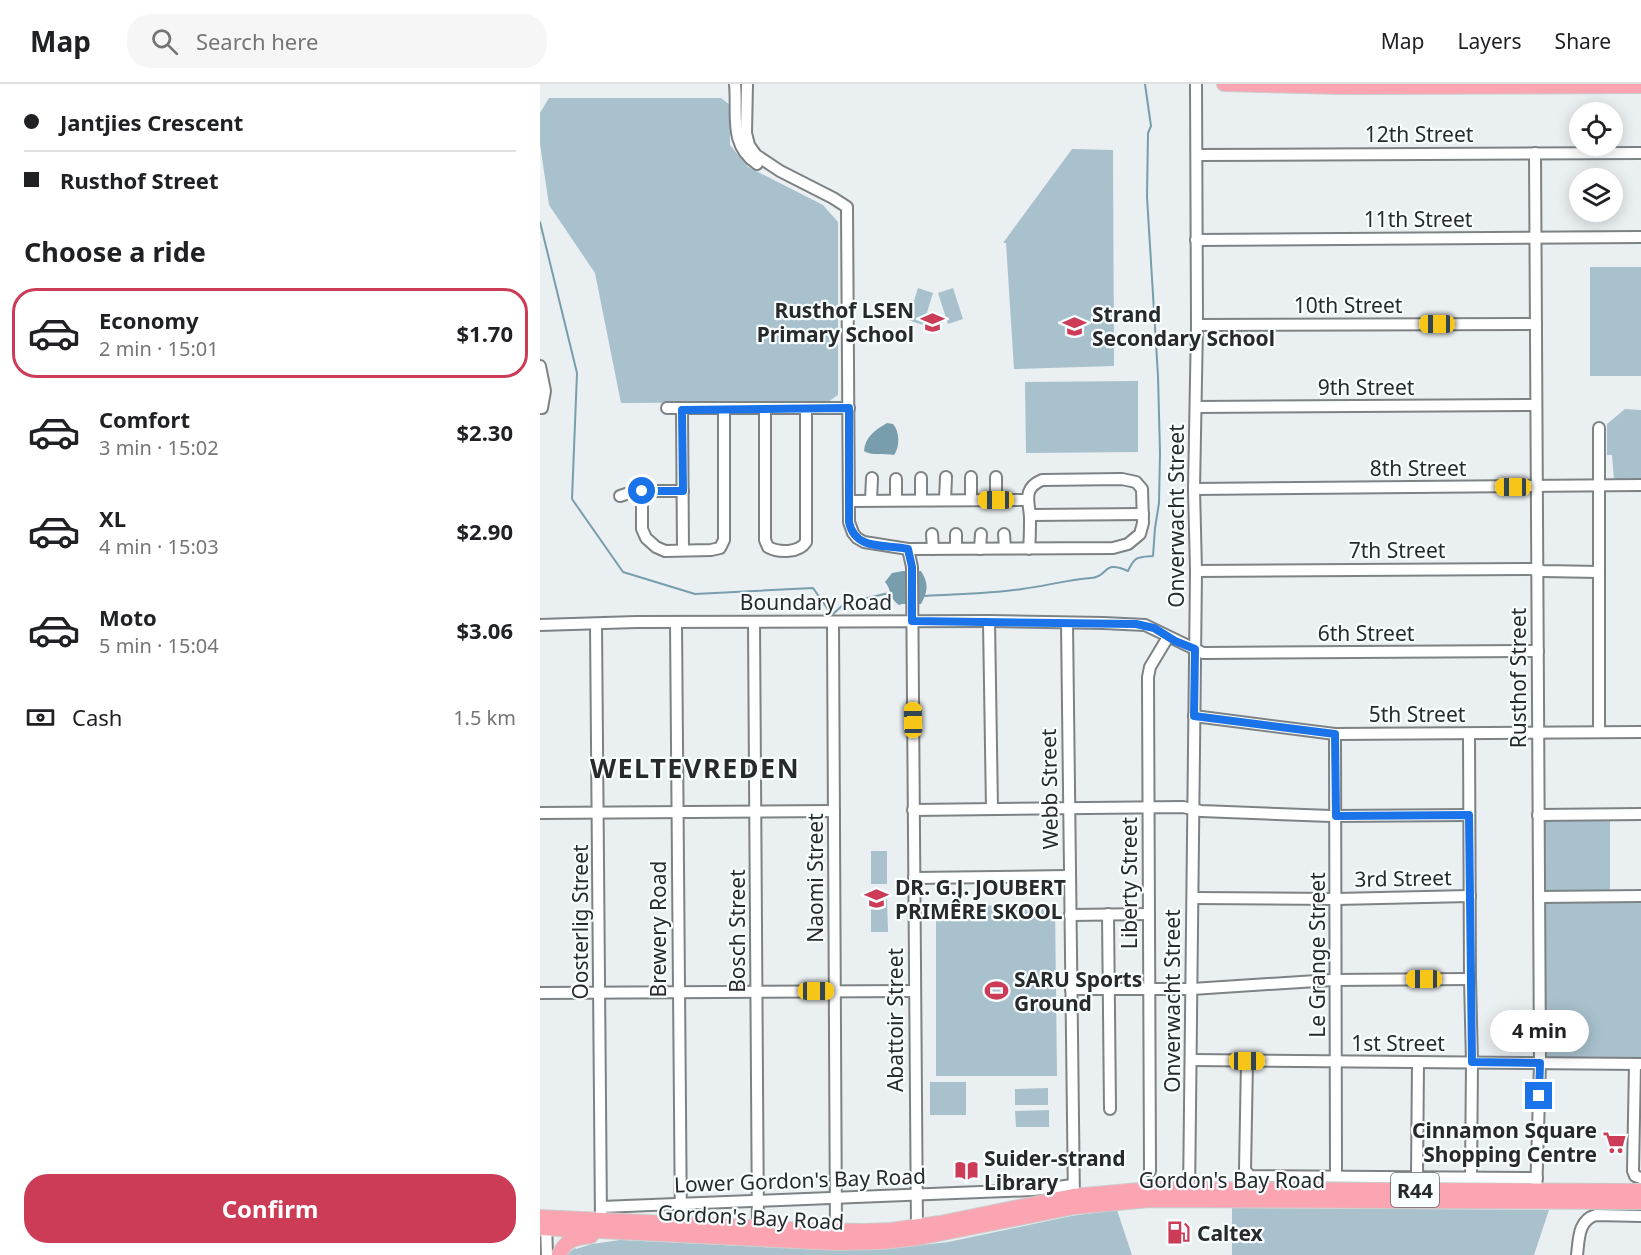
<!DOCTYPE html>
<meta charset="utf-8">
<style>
:root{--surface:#fff;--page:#f6f6f6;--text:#202124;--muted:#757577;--line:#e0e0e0;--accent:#cc3c57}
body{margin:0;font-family:"Noto Sans",sans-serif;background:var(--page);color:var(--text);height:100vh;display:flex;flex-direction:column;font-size:22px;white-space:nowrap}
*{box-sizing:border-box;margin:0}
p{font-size:20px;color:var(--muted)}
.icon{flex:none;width:33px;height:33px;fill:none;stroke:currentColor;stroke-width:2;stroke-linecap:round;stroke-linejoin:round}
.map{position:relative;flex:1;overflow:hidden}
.panel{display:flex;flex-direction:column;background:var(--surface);width:540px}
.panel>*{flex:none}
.banner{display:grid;align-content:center;height:132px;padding:0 24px;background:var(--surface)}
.controls{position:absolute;left:1029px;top:18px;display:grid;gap:12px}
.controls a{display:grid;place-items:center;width:54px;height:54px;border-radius:50%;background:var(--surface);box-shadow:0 3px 15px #0003;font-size:30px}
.end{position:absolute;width:27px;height:27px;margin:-14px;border:8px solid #1a73e8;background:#fff;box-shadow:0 0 0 3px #fff}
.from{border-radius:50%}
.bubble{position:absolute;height:42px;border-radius:21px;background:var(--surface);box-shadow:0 3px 15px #0003;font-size:20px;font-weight:700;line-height:42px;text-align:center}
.car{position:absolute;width:18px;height:36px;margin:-18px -9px;border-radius:8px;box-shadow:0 0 4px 2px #0007;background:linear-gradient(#f5c518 24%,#345 0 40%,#f5c518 0 76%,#345 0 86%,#f5c518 0)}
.banner b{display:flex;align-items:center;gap:21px;height:57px;font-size:22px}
.banner b+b{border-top:2px solid var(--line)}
.banner i{width:15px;height:15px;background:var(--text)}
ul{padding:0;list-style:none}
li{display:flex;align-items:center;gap:18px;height:90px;margin:0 12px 9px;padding:0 12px;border:3px solid transparent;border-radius:24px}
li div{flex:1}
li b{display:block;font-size:22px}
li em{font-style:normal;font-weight:700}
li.current{border-color:var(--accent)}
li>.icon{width:54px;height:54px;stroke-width:1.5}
h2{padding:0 24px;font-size:27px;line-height:72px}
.pay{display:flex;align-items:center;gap:15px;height:66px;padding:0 24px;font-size:22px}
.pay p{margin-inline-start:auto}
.button{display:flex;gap:12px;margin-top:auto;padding:12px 24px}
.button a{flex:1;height:69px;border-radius:24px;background:var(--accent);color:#fff;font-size:24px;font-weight:700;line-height:69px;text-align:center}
header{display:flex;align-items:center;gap:36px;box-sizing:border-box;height:84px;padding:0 30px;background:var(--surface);border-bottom:2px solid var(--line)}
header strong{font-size:28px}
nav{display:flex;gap:33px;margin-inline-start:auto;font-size:21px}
.search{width:420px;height:54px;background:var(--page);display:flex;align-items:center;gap:15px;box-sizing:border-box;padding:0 21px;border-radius:24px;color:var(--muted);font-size:22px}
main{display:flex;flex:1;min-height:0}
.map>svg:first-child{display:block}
.green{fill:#a8c1cd}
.water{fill:#789dad}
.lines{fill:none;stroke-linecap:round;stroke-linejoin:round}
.stream{stroke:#789dad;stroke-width:2}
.minor-casing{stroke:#7d8284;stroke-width:14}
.major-casing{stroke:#cbcccc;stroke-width:16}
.minor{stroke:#fff;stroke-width:10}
.major{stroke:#faa5b1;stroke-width:14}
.route{stroke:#1a73e8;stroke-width:8}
.labels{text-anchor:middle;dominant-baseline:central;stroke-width:4.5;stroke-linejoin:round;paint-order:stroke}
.shield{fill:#f8fdff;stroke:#66696a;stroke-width:1.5}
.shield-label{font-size:20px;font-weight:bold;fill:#27292a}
.street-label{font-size:21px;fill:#27292a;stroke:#f8fdff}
.poi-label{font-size:21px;font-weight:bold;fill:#27292a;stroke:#f8fdff;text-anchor:start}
.district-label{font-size:27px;font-weight:bold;letter-spacing:1.5px;fill:#27292a;stroke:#f8fdff}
</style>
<header>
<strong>Map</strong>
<div class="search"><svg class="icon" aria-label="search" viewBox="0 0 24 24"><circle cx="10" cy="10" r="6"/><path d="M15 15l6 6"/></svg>Search here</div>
<nav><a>Map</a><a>Layers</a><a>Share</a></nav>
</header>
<main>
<section class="panel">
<div class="banner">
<b><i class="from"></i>Jantjies Crescent</b>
<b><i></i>Rusthof Street</b>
</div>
<h2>Choose a ride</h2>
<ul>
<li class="current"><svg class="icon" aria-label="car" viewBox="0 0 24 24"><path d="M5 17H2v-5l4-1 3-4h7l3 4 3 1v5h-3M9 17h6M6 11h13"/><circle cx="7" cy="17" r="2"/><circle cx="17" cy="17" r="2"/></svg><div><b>Economy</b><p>2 min · 15:01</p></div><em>$1.70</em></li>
<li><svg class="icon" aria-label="car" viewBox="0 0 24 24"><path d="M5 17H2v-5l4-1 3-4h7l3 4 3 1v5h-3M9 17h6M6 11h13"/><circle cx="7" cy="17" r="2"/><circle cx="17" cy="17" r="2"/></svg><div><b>Comfort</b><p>3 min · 15:02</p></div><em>$2.30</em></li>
<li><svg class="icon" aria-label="car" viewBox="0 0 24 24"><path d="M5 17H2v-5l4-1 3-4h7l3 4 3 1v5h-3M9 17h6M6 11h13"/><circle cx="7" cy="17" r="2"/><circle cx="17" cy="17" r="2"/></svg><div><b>XL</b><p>4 min · 15:03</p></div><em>$2.90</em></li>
<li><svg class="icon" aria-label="car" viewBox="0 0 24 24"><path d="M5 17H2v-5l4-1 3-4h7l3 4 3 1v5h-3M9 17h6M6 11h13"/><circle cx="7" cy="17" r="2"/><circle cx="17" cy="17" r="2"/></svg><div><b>Moto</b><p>5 min · 15:04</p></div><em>$3.06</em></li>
</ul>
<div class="pay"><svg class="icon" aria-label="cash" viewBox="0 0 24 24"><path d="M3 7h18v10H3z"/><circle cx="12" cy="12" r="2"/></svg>Cash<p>1.5 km</p></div>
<div class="button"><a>Confirm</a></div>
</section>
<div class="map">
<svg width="1101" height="1171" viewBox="0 0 1101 1171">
<rect width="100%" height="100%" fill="#eaeff1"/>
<g class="green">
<polygon points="9,14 181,14 190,21 190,61 208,83 283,121 298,138 298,311 288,318 81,319 55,189 9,121 0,60 0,29"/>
<polygon points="532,65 573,66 574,282 474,285 466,159 463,159"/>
<rect x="1050" y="183" width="51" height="109"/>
<polygon points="378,204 393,209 383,241 368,236"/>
<polygon points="413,204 423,235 408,240 398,209"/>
<polygon points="598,297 598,368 486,369 485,298"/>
<polygon points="1085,325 1101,326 1101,396 1074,396 1072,371 1067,371 1067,340"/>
<polygon points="1070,734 1070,810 1007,808 1003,804 1003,737 1005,735"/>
<rect x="331" y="767" width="16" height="33"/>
<polygon points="331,815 347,815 348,848 331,848"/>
<polygon points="1101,815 1101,975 1006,975 1004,972 1003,823 1008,816"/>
<polygon points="515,821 517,992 396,992 396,822"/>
<rect x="390" y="998" width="36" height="33"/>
<polygon points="508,1004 508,1021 475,1021 475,1005"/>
<polygon points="509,1026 509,1043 476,1043 475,1027"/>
<polygon points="692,1124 1009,1126 994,1171 692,1171"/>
<polygon points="577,1126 592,1171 26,1171 35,1164 36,1165 52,1160 80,1156 283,1166 340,1166 408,1158 531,1132"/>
</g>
<g class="water">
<path d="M347,339L353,340C360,348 360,363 354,371C344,369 331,372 324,367C325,353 335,346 347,339Z"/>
<path d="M363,487H381C389,500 388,507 381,520H362L359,521C348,513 352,506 345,498L352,489Z"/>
</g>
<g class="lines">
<g class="stream">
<polyline points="0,138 37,289 32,415 83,488 155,510 273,504 292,531 305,519 349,509"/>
<path d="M385,512C417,510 450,510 482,505C505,502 527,496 551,494C569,493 562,475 588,487C595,472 598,473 613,472L615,444L619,419L620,369L618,292L607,113L608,49L611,42L605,0"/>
<polyline points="263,1133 263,1138"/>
</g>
<defs>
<g id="minor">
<path d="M195,0C198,30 188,60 217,80"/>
<path d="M207,0L206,49L209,61L216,71L240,87L293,114L307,123L309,438L313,449L317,454L324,458L368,465L573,464L588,460L600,450L603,439L602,405L596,398L582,395L502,396C481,405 490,419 490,435C490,445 490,455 489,465"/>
<polyline points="995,69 1000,979 996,1113"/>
<polyline points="657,71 1101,69"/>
<polyline points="656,156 1101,153"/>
<polyline points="657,241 996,240"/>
<polyline points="0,282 5,307 2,324 0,324"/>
<polyline points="656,323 996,321"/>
<polyline points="127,324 309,324"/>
<polyline points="142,325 143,466"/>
<path d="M225,325V456L228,463C239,469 259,469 266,458V324"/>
<polyline points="1059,344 1059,648"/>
<polyline points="431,393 431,416"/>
<polyline points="381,394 381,416"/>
<polyline points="654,405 1101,401"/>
<polyline points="102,407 102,445 106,454 116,463 125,467 171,466 180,464 184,456 184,325"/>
<polyline points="80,412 95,407 143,407"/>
<polyline points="331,416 332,394"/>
<polyline points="356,416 356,395"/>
<polyline points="405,416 406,393"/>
<polyline points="456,416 456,393"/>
<polyline points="309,417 488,416"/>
<polyline points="491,431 603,430"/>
<polyline points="392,450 393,465"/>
<polyline points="464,450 465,464"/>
<polyline points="416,464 416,450"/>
<polyline points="368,465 372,483 377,1148"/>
<polyline points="440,465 441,450"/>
<polyline points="656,487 991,485 1003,487 1059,488"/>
<polyline points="449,537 452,725"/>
<polyline points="136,538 141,1147"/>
<polyline points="214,538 218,1150"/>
<polyline points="293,538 296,1153"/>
<polyline points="527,539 534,1117"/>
<polyline points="56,540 61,1136"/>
<polyline points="0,541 96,538 449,537 563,539 605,541 663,569 998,567"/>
<polyline points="654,632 795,650 1101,648"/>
<polyline points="795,650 796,1092"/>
<polyline points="929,650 930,895 932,978 931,1093"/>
<polyline points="373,726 643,723 661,727 791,732 929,731"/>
<polyline points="0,729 294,727"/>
<polyline points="998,731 1101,730"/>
<polyline points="374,794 529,792"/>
<polyline points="999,813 1101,812"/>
<polyline points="653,814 796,815 930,812"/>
<polyline points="568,830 570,1025"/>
<polyline points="530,831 609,830"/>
<polyline points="531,905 652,905 792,896 930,895"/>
<polyline points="0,909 374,907"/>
<polyline points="651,976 1101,980"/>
<polyline points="707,977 705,1086 710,1092 997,1094"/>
<polyline points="1095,980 1093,1087 1095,1092 1101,1094"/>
<polyline points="610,1087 608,593 610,583 628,553"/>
<polyline points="877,1092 878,978"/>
<polyline points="649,1113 656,487 654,405 657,241 656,0"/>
<polyline points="61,1123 493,1106 533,1101"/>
<polyline points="6,1139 7,1171"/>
<path d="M1037,1171C1039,1155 1038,1136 1056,1131L1101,1132"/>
</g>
<g id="major">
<polyline points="684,0 802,3 1101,2"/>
<polyline points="0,1133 268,1146 323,1147 352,1146 400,1139 533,1112 611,1105 1101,1107"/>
<polyline points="0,1144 296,1159 341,1158 378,1154 534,1123 609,1116 1101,1118"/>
<path d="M19,1171C27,1154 34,1155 51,1152"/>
</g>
</defs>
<use href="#minor" class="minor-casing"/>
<use href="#major" class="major-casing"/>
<use href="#minor" class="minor"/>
<use href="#major" class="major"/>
</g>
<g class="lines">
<path class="route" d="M102,407H143L142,326L309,324V438C315,467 345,460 368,465L372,483V537L596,540L614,544L635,557L655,565L654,632L795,650L796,732L929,731L932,978L1000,979L999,1012"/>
</g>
<defs>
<symbol id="school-bare" viewBox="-9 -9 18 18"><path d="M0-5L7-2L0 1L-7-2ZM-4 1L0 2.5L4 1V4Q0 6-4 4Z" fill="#cc3c57" stroke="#f8fdff" stroke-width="2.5" paint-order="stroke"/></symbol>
<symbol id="stadium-bare" viewBox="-9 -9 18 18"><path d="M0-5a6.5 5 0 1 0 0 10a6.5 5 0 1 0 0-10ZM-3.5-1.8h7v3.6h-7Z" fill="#cc3c57" stroke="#f8fdff" stroke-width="2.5" paint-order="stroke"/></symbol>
<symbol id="supermarket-bare" viewBox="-9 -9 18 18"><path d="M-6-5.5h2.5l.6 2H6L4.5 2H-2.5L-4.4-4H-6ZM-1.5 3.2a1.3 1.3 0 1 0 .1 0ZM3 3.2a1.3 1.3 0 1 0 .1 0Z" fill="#cc3c57" stroke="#f8fdff" stroke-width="2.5" paint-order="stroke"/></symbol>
<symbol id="library-bare" viewBox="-9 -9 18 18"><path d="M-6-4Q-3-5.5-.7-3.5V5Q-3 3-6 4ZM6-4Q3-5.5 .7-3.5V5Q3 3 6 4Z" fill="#cc3c57" stroke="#f8fdff" stroke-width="2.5" paint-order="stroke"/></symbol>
<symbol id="fuel-bare" viewBox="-9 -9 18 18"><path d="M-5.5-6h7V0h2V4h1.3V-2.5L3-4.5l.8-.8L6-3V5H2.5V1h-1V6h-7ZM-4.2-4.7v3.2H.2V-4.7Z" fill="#cc3c57" stroke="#f8fdff" stroke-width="2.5" paint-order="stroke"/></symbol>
</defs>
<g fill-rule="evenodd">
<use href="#school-bare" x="376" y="222" width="33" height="33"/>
<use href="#school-bare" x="518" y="226" width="33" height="33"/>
<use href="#school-bare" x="320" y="798" width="33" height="33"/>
<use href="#stadium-bare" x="440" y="890" width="33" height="33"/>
<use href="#supermarket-bare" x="1058" y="1042" width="33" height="33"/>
<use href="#library-bare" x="410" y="1070" width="33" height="33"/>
<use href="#fuel-bare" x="622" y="1132" width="33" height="33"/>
</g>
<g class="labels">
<rect class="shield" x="851" y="1089" width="48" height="34" rx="4.5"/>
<g class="shield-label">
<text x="875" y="1106">R44</text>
</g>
<g class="street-label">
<text x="879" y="50">12th Street</text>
<text x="878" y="135">11th Street</text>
<text x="808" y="221">10th Street</text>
<text x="826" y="303">9th Street</text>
<text x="878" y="384">8th Street</text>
<text transform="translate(636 432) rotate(-90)">Onverwacht Street</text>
<text x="857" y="466">7th Street</text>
<text x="276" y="518">Boundary Road</text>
<text x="826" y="549">6th Street</text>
<text transform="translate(978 594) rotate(-90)">Rusthof Street</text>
<text x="877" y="630">5th Street</text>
<text transform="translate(509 705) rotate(-91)">Webb Street</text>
<text transform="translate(275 794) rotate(-90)">Naomi Street</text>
<text transform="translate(863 794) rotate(-1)">3rd Street</text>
<text transform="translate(589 799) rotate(-90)">Liberty Street</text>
<text transform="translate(40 838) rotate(-90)">Oosterlig Street</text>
<text transform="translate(118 845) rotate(-90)">Brewery Road</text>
<text transform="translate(197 847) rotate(-90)">Bosch Street</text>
<text transform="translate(777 871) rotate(-90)">Le Grange Street</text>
<text transform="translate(632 917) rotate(-90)">Onverwacht Street</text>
<text transform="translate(355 936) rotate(-90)">Abattoir Street</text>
<text x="858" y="959">1st Street</text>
<text transform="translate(260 1096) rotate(-2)">Lower Gordon's Bay Road</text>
<text x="692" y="1096">Gordon's Bay Road</text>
<text transform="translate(211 1133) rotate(3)">Gordon's Bay Road</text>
</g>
<g class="poi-label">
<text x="374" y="226" text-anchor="end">Rusthof LSEN<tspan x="374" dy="24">Primary School</tspan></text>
<text x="552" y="230">Strand<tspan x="552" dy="24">Secondary School</tspan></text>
<text x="355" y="803">DR. G.J. JOUBERT<tspan x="355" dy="24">PRIMÊRE SKOOL</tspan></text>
<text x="474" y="895">SARU Sports<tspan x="474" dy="24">Ground</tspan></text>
<text x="1057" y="1046" text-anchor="end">Cinnamon Square<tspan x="1057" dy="24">Shopping Centre</tspan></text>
<text x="444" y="1074">Suider-strand<tspan x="444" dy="24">Library</tspan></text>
<text x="657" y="1149">Caltex</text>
</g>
<g class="district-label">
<text x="155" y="683">WELTEVREDEN</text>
</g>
</g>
</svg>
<div class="controls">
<a><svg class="icon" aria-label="locate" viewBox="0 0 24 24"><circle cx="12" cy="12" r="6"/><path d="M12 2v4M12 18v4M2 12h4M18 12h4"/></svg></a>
<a><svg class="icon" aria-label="layers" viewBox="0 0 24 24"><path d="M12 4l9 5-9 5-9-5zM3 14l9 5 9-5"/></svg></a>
</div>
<i class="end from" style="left:102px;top:407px"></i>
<i class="end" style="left:999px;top:1012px"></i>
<div class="bubble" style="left:950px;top:926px;width:99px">4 min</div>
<i class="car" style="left:897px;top:240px;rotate:270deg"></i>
<i class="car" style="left:973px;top:403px;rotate:270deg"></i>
<i class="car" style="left:456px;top:416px;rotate:270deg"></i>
<i class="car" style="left:373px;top:636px;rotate:359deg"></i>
<i class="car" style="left:884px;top:895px;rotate:270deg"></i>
<i class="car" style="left:276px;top:907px;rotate:90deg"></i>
<i class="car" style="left:707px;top:977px;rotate:90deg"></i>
</div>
</main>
